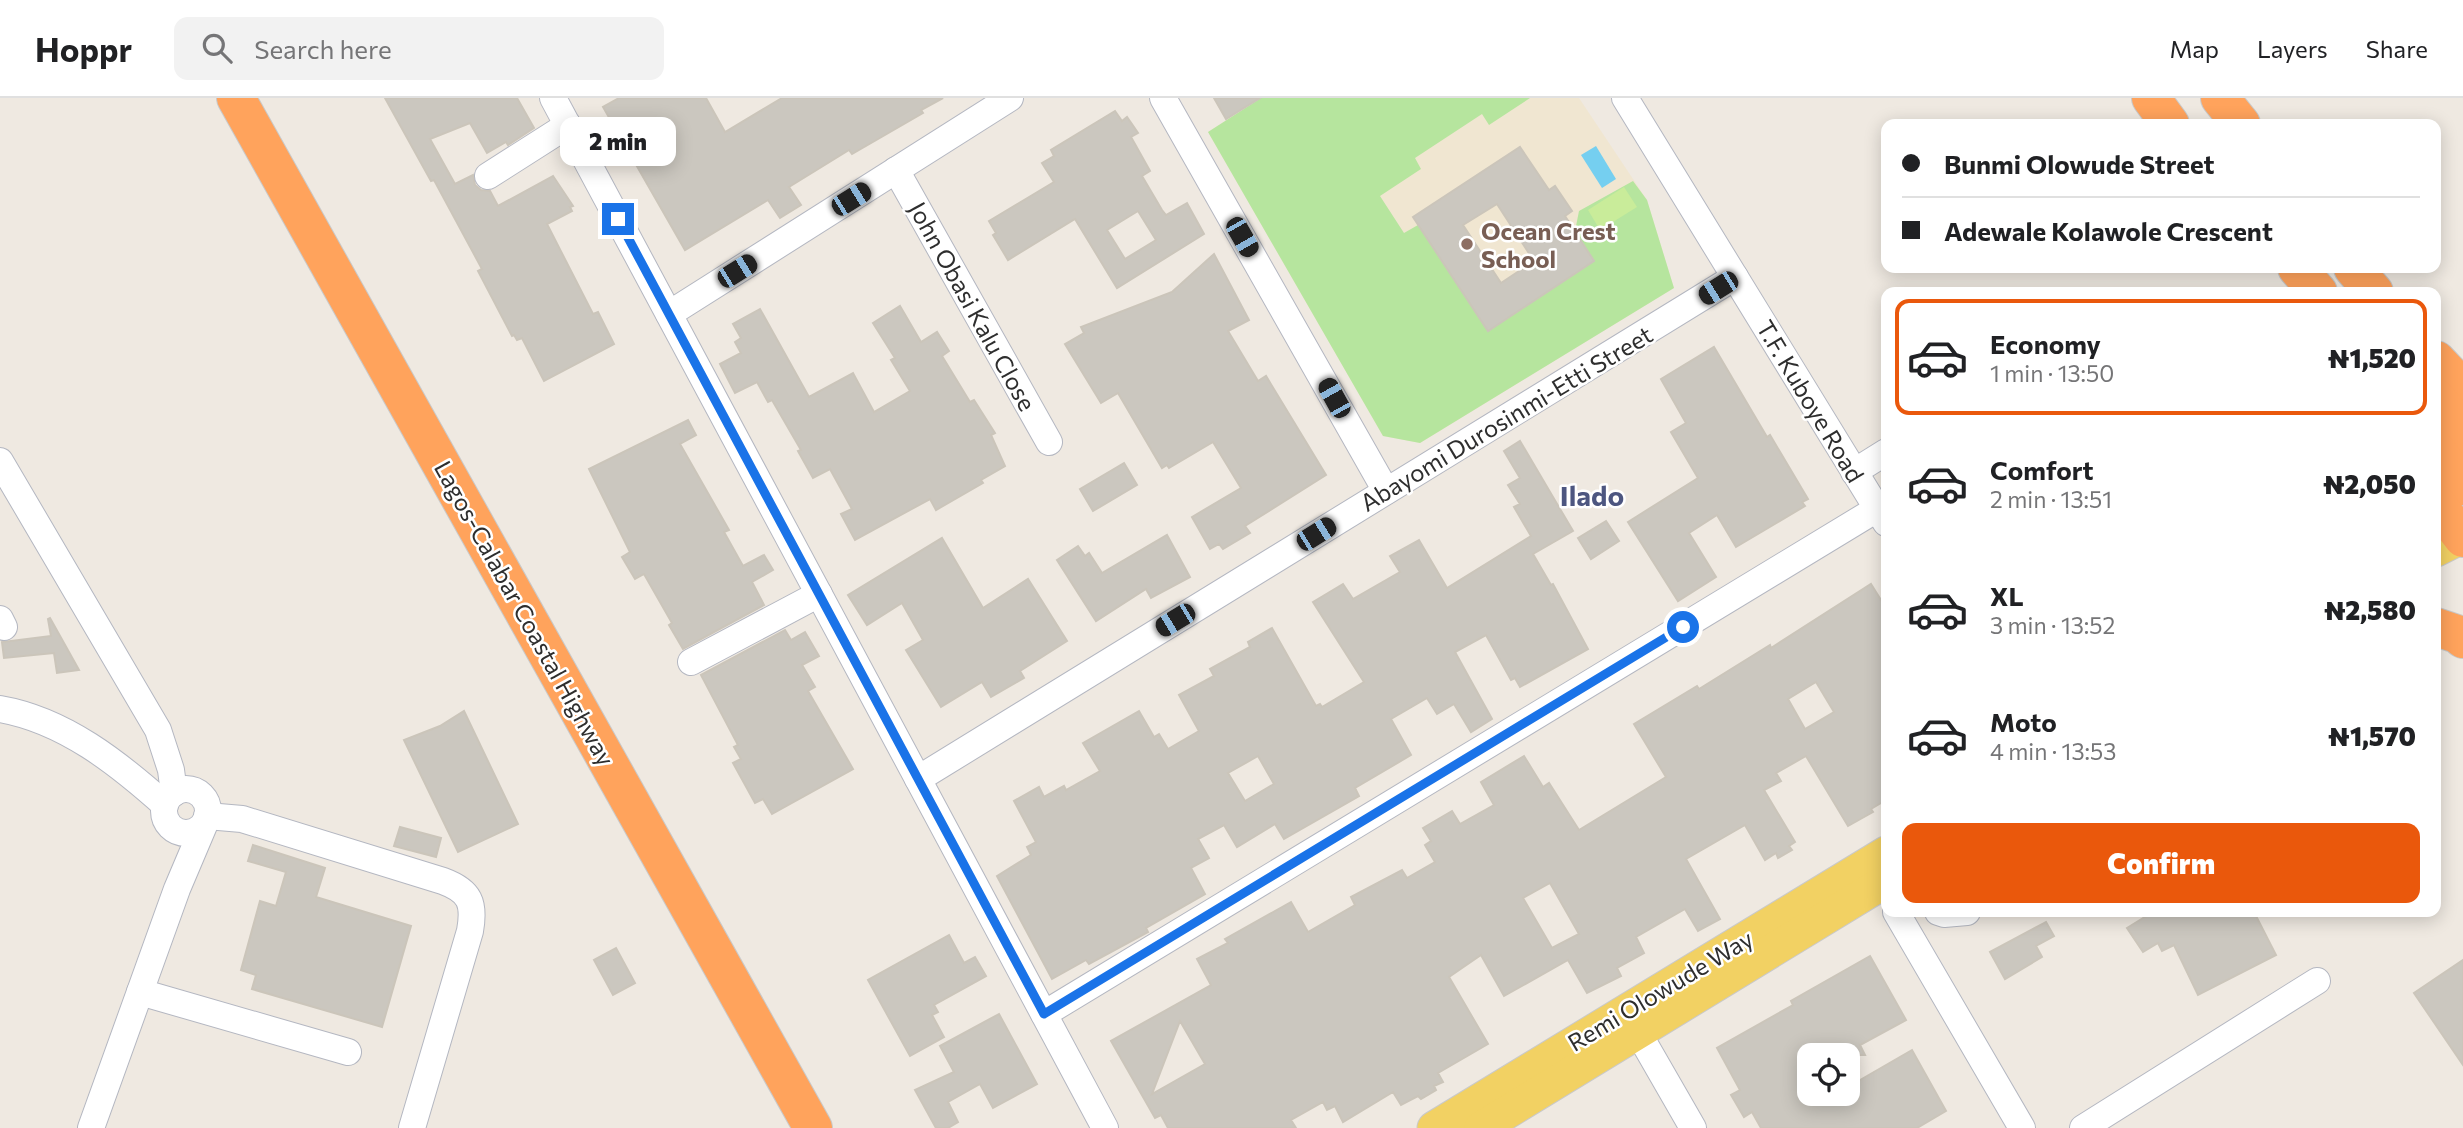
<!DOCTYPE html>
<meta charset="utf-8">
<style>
:root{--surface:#fff;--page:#f2f2f2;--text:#202124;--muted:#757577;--line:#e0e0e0;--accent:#ea580c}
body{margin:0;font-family:Commissioner,sans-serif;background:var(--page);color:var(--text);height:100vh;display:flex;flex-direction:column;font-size:26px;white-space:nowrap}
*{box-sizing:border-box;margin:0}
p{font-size:23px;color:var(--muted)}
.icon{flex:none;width:38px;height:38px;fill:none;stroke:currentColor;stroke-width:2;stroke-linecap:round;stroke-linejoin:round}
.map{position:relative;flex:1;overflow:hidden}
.panel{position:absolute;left:1881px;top:189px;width:560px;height:630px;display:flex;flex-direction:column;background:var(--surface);border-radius:14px;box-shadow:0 4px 18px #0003}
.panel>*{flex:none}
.banner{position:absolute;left:1881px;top:21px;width:560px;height:154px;border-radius:14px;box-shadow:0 4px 18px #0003;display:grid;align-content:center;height:154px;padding:0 21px;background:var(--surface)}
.tools{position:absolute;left:1797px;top:945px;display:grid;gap:14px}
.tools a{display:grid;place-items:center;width:63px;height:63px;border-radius:14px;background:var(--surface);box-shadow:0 4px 18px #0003;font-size:35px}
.end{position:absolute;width:32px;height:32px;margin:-16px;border:9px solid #1a73e8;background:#fff;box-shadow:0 0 0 4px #fff}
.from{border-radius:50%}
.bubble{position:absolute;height:49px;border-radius:14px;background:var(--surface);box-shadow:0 4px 18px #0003;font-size:23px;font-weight:800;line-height:49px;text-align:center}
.car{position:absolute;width:21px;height:42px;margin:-21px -10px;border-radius:9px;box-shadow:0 0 5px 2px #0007;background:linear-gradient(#222 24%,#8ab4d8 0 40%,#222 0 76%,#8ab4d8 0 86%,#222 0)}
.banner b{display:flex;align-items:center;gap:24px;height:66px;font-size:26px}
.banner b+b{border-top:2px solid var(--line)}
.banner i{width:18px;height:18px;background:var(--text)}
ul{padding:12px 0 0;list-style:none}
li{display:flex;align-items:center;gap:21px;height:116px;margin:0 14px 10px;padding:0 7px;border:4px solid transparent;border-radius:14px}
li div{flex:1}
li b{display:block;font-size:26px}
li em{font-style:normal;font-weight:800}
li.selected{border-color:var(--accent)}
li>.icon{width:63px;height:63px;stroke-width:1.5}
.button{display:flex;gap:14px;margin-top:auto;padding:14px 21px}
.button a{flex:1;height:80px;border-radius:14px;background:var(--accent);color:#fff;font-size:28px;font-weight:800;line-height:80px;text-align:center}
header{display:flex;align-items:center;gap:42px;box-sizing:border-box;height:98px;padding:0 35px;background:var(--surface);border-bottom:2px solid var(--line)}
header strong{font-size:33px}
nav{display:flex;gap:38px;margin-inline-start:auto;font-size:24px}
.search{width:490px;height:63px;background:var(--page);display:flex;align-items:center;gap:18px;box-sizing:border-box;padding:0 24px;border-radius:14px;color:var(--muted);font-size:26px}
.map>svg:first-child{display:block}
.education{fill:#f0e6d1}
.green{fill:#b6e59e}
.pitch{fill:#c9ec9a}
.water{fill:#75cff0}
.building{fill:#cbc7bf;stroke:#cbc5ba;stroke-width:2;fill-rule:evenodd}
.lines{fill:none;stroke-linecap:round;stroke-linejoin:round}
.minor-casing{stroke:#b4b7c1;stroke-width:28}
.major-casing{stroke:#c9c9c9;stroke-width:35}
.highway-casing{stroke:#c9c9c9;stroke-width:40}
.minor{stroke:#fff;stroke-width:26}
.major{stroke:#f2d163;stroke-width:33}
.highway{stroke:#ffa35c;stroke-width:38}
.route{stroke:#1a73e8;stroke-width:9}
.education-dot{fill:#8d6e63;stroke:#fff;stroke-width:2.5}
.labels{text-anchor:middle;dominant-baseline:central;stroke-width:5;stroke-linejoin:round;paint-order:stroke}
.education-label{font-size:24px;font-weight:bold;fill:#785e54;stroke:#fff;text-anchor:start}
.street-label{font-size:24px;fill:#2e2e2e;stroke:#fff}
.quarter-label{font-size:28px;font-weight:bold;fill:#4d5680;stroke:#fff}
</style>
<header>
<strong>Hoppr</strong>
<div class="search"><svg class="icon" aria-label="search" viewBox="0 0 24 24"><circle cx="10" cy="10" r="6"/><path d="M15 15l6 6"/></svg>Search here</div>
<nav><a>Map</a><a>Layers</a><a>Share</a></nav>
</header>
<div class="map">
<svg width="2463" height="1030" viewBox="0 0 2463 1030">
<rect width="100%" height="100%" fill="#efe9e1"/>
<polygon class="education" points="1261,0 1579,0 1647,102 1674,190 1420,345 1383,338 1208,34"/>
<polygon class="green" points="1261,0 1530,0 1489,27 1482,16 1415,60 1421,71 1380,98 1404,135 1418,127 1488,233 1594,163 1575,133 1579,113 1633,83 1647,102 1674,190 1420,345 1383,338 1208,34"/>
<polygon class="pitch" points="1624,89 1637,109 1600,132 1588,112"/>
<polygon class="water" points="1596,48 1616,81 1602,90 1581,57"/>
<g class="building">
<polygon points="385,0 517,0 534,30 508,47 506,44 487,55 470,25 430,41 455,86 473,77 475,87 481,92 490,93 498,108 553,78 573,108 570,109 572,113 547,126 593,216 598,214 614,246 544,283 522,240 517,242 514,237 512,238 478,173 482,171 434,82 431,83"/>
<polygon points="619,0 706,0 725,34 782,0 943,0 921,12 923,15 852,56 849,52 789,89 801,107 780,120 768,102 685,152 603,9"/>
<polygon points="1214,0 1260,0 1226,21"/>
<path d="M1115,13L1122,23L1127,19L1138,35L1131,39L1150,73L1142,78L1162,112L1166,117L1187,105L1204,136L1117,190L1075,121L1008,162L993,137L996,135L989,123L1054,84L1042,65L1054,58L1051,52ZM1138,113L1156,142L1125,161L1107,132Z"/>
<path d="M1520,49L1549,92L1555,88L1572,113L1565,118L1594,163L1488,233L1413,119ZM1497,106L1534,163L1501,185L1463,127Z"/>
<polygon points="1214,156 1249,222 1228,233 1258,283 1266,278 1326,377 1245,428 1250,435 1223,451 1219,446 1210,451 1192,419 1241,390 1213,344 1169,370 1167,367 1162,370 1118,295 1101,305 1065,246 1084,235 1081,229 1172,194"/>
<polygon points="900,208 921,244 937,234 949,253 942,258 970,304 974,302 995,335 991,337 1005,368 981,382 983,385 936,412 930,401 855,442 841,416 852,411 830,371 813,380 798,353 801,352 772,302 768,304 757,284 735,295 720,266 741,255 735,244 741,240 733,226 760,211 809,299 853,275 874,314 910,293 891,262 895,260 873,225"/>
<polygon points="1714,249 1767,339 1770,337 1808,401 1802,404 1805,408 1736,449 1717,417 1689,435 1716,479 1678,503 1628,424 1698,380 1671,334 1686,325 1661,281"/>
<polygon points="688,322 696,337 680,346 729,432 724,434 743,468 764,457 773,472 752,484 764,507 683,551 669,527 672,525 644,476 635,481 622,459 630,454 589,371"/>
<path d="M1520,343L1573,433L1533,456L1551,487L1553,486L1588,551L1520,589L1515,580L1511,582L1486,537L1455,554L1492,621L1471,634L1454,606L1437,616L1427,600L1391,621L1411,657L1355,690L1359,698L1284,741L1275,726L1237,749L1224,727L1198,741L1209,760L1191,770L1205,796L1146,830L1148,834L1089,866L1086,862L1052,881L997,778L1031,757L1027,749L1036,744L1014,703L1039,689L1044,699L1064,688L1066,692L1100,673L1083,645L1139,613L1154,639L1159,636L1168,651L1199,633L1179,597L1214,578L1210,571L1250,549L1248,544L1272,530L1316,608L1320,606L1322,609L1364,584L1313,504L1343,486L1353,501L1400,474L1390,458L1419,442L1447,490L1531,438L1514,409L1520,406L1508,387L1520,380L1504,353ZM1258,658L1274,686L1245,703L1228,675Z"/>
<polygon points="1124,365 1137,387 1093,413 1080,391"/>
<polygon points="1606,423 1619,443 1591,461 1578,440"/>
<polygon points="1167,437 1190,479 1151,500 1146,491 1096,523 1057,462 1078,448 1085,458 1089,455 1102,475"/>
<polygon points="942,440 983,510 1028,481 1067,543 1020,573 1024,580 991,599 982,584 941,609 906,552 923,542 902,505 867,527 848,497"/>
<path d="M1871,486L1886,510V702L1871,711L1873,714L1848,728L1806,658L1776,675L1781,683L1764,692L1795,744L1789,748L1792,752L1778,760L1776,755L1765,762L1745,727L1686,761L1720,821L1698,833L1685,811L1636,839L1644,855L1617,870L1621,878L1587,895L1568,862L1504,898L1481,857L1449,879L1488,946L1438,975L1443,984L1434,988L1436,992L1421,1001L1418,998L1401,1007L1393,994L1343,1024L1335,1008L1327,1012L1323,1004L1291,1022L1296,1030H1168L1161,1017L1155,1020L1111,943L1211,887L1197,861L1228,845L1225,841L1291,804L1308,834L1355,807L1351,799L1402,772L1407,780L1435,764L1425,747L1431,743L1423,730L1452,713L1460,726L1494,707L1481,684L1524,658L1543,689L1549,685L1579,732L1666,679L1634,626L1697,588L1699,591L1770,547L1771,550ZM1816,584L1834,614L1805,631L1788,601ZM1550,785L1579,836L1552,850L1523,800ZM1180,923L1205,966L1152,996Z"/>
<polygon points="50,520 79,572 57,575 54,555 4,560 2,544 51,538 48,521"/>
<polygon points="785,532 791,542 805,534 819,558 802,567 815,589 808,593 853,671 772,716 763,701 755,705 733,665 741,661 734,649 738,647 701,577"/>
<polygon points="464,613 518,726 458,754 404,642 440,628"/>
<polygon points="400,729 441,740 436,759 394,748"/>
<polygon points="253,747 325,770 316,799 411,828 382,929 252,891 256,877 241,872 260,803 276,808 286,774 248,763"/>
<polygon points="2153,814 2254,814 2276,857 2198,897 2174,847 2162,853 2158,845 2143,854 2127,830"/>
<polygon points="2046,824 2054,838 2036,848 2042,859 2005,881 1990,854"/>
<polygon points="949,837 964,865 975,859 986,878 934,907 938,914 932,917 944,939 910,958 868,882"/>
<polygon points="616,850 635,885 613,897 594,862"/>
<polygon points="1870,858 1906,922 1860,947 1865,957 1810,957 1810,996 1848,996 1848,989 1912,952 1946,1013 1917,1030 1761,1030 1752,1014 1744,1019 1731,997 1740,992 1717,950 1793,907 1791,903"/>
<polygon points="2463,862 2463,967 2414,895"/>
<polygon points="999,916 1037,986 993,1010 980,986 948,1004 958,1024 948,1030 936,1030 915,992 954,974 940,948"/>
</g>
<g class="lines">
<defs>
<g id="minor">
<polyline points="553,0 1105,1030"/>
<polyline points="1163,0 1386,393"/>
<polyline points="1625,0 1886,425"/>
<polyline points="896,72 1049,344"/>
<polyline points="488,78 568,27"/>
<polyline points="669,216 1010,0"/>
<polyline points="0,363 158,632 171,672 174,695"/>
<polyline points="1854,374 1886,354"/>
<polyline points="0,521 4,529"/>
<polyline points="691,564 819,496"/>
<path d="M0,611C64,622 118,665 165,707"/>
<polyline points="918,681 1735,179"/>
<circle cx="186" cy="713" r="22"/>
<path d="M207,718L242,721L443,783C470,793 475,805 470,833L412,1030"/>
<polyline points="1896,814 2022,1030"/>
<polyline points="1938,814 1944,816 1967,814"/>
<polyline points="140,894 348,954"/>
<polyline points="1044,916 1877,411"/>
<polyline points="1628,917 1693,1030"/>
<polyline points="91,1030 177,791 205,725"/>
<polyline points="2083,1030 2317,883"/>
</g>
<g id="major">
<polyline points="2436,452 2462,439"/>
<polyline points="1434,1030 1886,755"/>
<polyline points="1481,1030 1886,783"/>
</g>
<g id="highway">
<polyline points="236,0 813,1030"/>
<polyline points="2151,0 2170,26"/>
<polyline points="2220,0 2241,26"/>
<polyline points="2297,170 2318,194"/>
<polyline points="2353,170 2374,194"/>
<polyline points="2436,262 2463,290"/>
<polyline points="2436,300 2453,320 2463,340"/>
<polyline points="2436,352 2463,388"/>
<polyline points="2436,405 2463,440"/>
<polyline points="2436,529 2457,536 2463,541"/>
</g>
</defs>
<use href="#minor" class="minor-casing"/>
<use href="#major" class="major-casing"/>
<use href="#highway" class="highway-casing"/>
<use href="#minor" class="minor"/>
<use href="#major" class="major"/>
<use href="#highway" class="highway"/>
</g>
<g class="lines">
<polyline class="route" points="618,121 1044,916 1683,529"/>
</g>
<circle class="education-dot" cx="1467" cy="146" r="7"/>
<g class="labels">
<g class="education-label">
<text x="1481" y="132">Ocean Crest<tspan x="1481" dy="28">School</tspan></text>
</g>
<g class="street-label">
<text transform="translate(973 208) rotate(61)">John Obasi Kalu Close</text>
<text transform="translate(1811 303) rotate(59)">T.F. Kuboye Road</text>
<text transform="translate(1506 320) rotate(-31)">Abayomi Durosinmi-Etti Street</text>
<text transform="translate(525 515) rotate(61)">Lagos-Calabar Coastal Highway</text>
<text transform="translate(1660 892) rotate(-31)">Remi Olowude Way</text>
</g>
<g class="quarter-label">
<text x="1592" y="397">Ilado</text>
</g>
</g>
</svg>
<div class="tools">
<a><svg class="icon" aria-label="locate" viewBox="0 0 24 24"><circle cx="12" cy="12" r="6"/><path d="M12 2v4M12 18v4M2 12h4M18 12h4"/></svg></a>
</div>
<i class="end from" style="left:1683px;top:529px"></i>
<i class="end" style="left:618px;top:121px"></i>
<div class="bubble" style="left:560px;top:19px;width:116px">2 min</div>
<i class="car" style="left:851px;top:101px;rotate:58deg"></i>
<i class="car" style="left:1242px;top:139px;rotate:150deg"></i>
<i class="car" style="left:737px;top:173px;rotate:58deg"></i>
<i class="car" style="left:1718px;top:190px;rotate:238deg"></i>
<i class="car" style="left:1334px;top:300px;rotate:331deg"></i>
<i class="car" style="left:1316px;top:436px;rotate:58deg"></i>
<i class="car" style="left:1175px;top:522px;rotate:239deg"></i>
<div class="banner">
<b><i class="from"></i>Bunmi Olowude Street</b>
<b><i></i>Adewale Kolawole Crescent</b>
</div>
<section class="panel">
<ul>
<li class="selected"><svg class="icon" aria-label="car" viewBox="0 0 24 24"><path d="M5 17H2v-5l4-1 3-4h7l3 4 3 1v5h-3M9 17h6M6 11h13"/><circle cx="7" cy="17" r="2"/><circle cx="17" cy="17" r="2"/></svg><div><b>Economy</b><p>1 min · 13:50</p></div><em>₦1,520</em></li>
<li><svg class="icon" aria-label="car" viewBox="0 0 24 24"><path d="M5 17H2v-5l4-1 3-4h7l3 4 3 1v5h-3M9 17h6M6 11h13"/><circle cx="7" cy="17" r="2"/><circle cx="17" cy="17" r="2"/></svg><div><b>Comfort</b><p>2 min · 13:51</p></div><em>₦2,050</em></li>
<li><svg class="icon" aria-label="car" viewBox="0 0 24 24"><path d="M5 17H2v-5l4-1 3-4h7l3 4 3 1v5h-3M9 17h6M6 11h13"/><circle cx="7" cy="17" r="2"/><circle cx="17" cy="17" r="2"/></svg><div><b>XL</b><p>3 min · 13:52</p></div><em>₦2,580</em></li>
<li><svg class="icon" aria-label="car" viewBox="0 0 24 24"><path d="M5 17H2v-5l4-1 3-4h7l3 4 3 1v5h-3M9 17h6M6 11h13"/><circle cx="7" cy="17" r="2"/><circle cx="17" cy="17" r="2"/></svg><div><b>Moto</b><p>4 min · 13:53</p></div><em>₦1,570</em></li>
</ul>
<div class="button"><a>Confirm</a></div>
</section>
</div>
